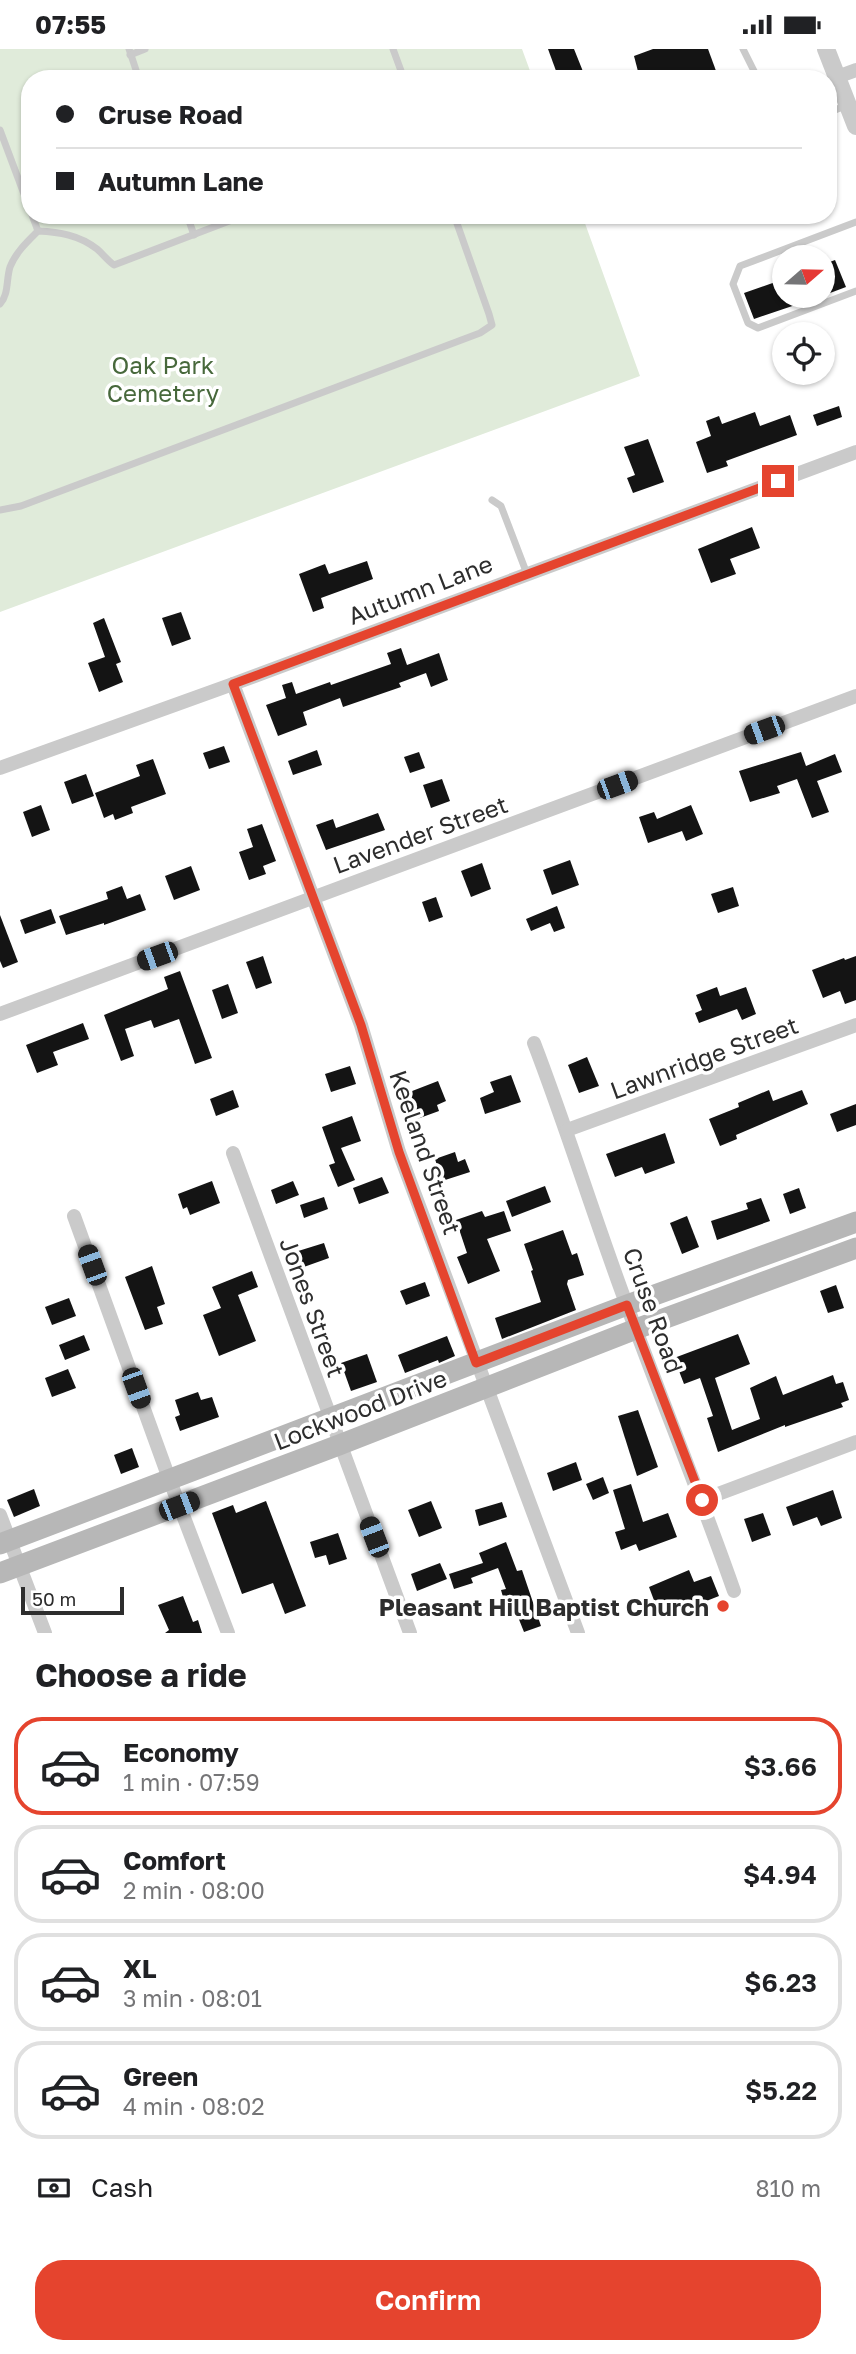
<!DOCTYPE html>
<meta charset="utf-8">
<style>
:root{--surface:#fff;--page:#f6f6f6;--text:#202124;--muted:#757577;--line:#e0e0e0;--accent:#e5442e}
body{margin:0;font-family:"Golos Text",sans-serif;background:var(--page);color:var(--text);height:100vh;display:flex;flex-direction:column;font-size:26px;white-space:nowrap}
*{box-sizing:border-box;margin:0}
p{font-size:23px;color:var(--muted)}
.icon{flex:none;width:38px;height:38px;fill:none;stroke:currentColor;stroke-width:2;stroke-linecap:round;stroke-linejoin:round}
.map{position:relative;height:1584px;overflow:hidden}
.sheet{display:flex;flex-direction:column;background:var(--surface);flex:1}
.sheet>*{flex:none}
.banner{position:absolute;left:21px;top:21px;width:816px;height:154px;border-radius:28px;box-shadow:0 2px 5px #0004;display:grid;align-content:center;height:154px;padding:0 35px;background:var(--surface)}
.needle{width:46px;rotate:70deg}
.fabs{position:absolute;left:772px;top:196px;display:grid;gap:14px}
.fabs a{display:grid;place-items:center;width:63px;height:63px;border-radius:50%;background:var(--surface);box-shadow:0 2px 5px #0004;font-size:35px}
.scale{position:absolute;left:21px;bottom:18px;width:103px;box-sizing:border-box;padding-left:7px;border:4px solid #2d2d2d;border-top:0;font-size:19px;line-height:24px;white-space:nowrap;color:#2d2d2d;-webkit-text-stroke:5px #fff;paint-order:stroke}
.end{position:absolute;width:32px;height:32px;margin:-16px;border:9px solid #e5442e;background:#fff;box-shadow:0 0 0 4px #fff}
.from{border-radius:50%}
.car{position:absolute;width:21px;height:42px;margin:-21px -10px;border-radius:9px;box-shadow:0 0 5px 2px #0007;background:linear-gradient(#222 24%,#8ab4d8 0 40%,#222 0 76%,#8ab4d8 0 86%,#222 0)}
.banner b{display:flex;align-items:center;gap:24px;height:66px;font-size:26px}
.banner b+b{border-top:2px solid var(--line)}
.banner i{width:18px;height:18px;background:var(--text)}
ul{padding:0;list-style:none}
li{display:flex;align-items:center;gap:21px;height:98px;margin:0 14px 10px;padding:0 21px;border:4px solid var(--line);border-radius:28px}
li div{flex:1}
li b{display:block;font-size:26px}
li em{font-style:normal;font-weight:600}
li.selected{border-color:var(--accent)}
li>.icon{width:63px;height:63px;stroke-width:1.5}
h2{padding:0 35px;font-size:32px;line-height:84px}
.pay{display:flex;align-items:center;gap:18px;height:77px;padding:0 35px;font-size:26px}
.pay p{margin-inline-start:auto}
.action{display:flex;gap:14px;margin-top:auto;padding:14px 35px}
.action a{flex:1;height:80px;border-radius:28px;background:var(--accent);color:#fff;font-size:28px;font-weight:600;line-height:80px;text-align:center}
.status{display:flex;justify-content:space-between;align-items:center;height:49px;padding:0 35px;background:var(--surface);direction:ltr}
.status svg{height:19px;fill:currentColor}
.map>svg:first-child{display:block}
.green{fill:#e0ebda}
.building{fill:#141414}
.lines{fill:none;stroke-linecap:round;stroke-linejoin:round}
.service{stroke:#cacaca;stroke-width:7}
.minor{stroke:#cacaca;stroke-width:14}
.tertiary{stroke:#cacaca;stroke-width:18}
.secondary{stroke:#b7b7b7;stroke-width:21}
.route{stroke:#e5442e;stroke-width:9}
.poi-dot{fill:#e5442e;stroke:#fff;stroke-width:2.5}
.labels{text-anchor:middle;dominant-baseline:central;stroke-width:7;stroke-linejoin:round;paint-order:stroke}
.park-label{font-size:24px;fill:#47683b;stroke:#fff}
.street-label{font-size:24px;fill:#2d2d2d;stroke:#fff}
.poi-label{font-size:24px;font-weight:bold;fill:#2d2d2d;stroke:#fff;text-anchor:end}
</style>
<div class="status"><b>07:55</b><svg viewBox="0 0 49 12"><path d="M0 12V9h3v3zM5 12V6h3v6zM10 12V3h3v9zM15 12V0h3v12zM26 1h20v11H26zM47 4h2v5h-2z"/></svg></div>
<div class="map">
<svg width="856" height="1584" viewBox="0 0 856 1584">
<rect width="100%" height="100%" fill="#fff"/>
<polygon class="green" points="0,0 522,0 533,30 30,30 30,166 582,166 640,327 0,563"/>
<g class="building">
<polygon points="548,0 574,0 586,30 559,30"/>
<polygon points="653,0 708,0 719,30 640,30 634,7"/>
<polygon points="835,211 846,238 822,247 822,216"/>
<polygon points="784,230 784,247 819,248 754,270 744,244"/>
<polygon points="839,357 842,368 817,377 813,366"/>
<polygon points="755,363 760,377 790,366 797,386 726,412 728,417 707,424 696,393 711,387 706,372 719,367 722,375"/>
<polygon points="648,390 664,433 633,444 627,429 635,426 624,398"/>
<polygon points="752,478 760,499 730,510 736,525 711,534 698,500"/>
<polygon points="367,512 373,530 321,549 324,559 313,563 299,525 325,515 329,525"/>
<polygon points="181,563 191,590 172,597 162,569"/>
<polygon points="104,569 121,613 116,615 123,633 99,643 88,614 105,608 93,574"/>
<polygon points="401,599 407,616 439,604 448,631 431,638 426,624 399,634 401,638 343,658 340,649 303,663 307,676 278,687 266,656 286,649 282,636 292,633 296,645 330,633 331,636 391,615 387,604"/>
<polygon points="224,697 230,713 209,720 203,704"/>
<polygon points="317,701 322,716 293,726 288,712"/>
<polygon points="419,703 425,719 410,724 404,708"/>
<polygon points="801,703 806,717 835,705 842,723 817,732 829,763 812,769 797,730 777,737 780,744 750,753 739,722"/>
<polygon points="153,710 166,745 131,758 133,764 115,771 113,765 104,769 95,744 140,727 136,716"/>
<polygon points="86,725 94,747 72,755 64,733"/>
<polygon points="442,730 450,752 431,759 423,736"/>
<polygon points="41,756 50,781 32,788 23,763"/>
<polygon points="691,756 703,785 686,792 682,782 648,794 639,768 654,763 657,770"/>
<polygon points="378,764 385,781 326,801 316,776 333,770 336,779"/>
<polygon points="262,775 276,812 263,817 266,825 249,831 239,803 253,798 247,780"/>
<polygon points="570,811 579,836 552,846 543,821"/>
<polygon points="482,814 491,840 471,848 461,822"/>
<polygon points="191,817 200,841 174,851 165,827"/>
<polygon points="122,837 127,850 140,845 146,861 104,876 104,874 66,886 59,867 108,850 106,843"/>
<polygon points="733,838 739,857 718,864 711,845"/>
<polygon points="436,848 443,868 429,873 422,853"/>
<polygon points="557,857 565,879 554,883 550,874 531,882 526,870"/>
<polygon points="51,860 56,874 25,885 20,871"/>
<polygon points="0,866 18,913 3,919 0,912"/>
<polygon points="263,907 272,934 256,940 246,913"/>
<polygon points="856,907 856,951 845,955 840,942 823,949 812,921 844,909 845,911"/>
<polygon points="180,922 212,1009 195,1015 179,970 154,979 151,971 125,980 134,1007 121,1012 104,966 168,940 164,928"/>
<polygon points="228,935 238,964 222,970 212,941"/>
<polygon points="717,938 720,947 746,938 756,965 742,971 737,960 699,974 695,964 702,961 696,946"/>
<polygon points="83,974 89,990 53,1003 58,1016 37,1024 26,996"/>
<polygon points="587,1008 599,1037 579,1044 568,1016"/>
<polygon points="350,1017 356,1035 331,1043 325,1025"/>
<polygon points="511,1026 521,1053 485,1065 480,1049 494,1043 490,1033"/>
<polygon points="438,1032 446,1052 437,1056 439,1062 417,1070 407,1044"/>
<polygon points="233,1041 239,1058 216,1067 210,1050"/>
<polygon points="769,1041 773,1052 802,1041 808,1055 736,1086 737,1090 720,1097 709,1070 739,1058 738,1054"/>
<polygon points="856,1055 856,1076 837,1083 830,1065"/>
<polygon points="352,1067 361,1092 341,1099 355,1131 338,1138 329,1116 335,1114 322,1078"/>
<polygon points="665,1084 675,1114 645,1125 642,1118 615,1128 606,1105"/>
<polygon points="455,1103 458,1113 465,1110 470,1123 442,1132 435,1110"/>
<polygon points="382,1128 389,1144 359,1155 353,1139"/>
<polygon points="212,1132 220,1154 190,1166 187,1158 183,1160 178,1145"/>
<polygon points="293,1132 299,1146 276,1155 271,1141"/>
<polygon points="545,1137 551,1153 512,1168 506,1152"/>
<polygon points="799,1139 806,1159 790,1165 783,1145"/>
<polygon points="324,1148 328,1160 304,1169 300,1156"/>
<polygon points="761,1149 770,1172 717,1191 711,1172 748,1160 746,1154"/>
<polygon points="482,1162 485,1168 504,1162 511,1182 487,1190 500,1222 468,1235 457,1208 467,1204 456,1171"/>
<polygon points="687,1167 699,1198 682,1205 670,1174"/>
<polygon points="563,1181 572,1206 577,1204 584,1226 568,1231 567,1235 576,1261 502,1290 495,1269 541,1253 531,1222 533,1221 524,1195"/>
<polygon points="324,1194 329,1209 301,1219 295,1203"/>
<polygon points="152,1217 165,1255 157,1258 163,1275 145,1281 125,1228"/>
<polygon points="252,1222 258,1238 238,1246 256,1292 219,1307 203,1266 221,1259 212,1238"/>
<polygon points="425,1233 430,1247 406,1256 400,1242"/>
<polygon points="836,1236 844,1259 828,1264 820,1242"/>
<polygon points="69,1249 76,1267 52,1276 45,1258"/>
<polygon points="738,1285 750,1315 715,1329 732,1381 760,1370 750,1339 776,1327 783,1346 833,1326 836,1335 843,1333 849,1351 841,1354 843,1358 785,1378 785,1376 718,1403 707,1369 713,1367 700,1329 684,1335 674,1309"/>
<polygon points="84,1286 90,1301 65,1311 59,1296"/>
<polygon points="447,1287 455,1307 439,1314 438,1311 405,1324 398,1306"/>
<polygon points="367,1305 377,1333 351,1342 341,1314"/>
<polygon points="68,1320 76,1339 52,1348 45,1329"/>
<polygon points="198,1343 201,1351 212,1348 219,1368 180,1382 175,1368 180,1366 175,1351"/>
<polygon points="638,1361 658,1418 637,1427 618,1367"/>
<polygon points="132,1399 139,1418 121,1425 114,1406"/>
<polygon points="576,1413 582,1431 553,1442 547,1424"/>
<polygon points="603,1428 609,1444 593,1451 586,1435"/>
<polygon points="631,1435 643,1473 668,1464 677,1488 639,1502 636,1495 621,1501 615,1483 625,1480 613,1441"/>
<polygon points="34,1440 40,1457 14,1468 7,1451"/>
<polygon points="833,1441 842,1469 821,1477 817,1468 793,1477 786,1458"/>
<polygon points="266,1452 306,1557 285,1565 273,1534 242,1545 212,1464 233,1456 236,1464"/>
<polygon points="431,1452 442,1479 419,1488 408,1461"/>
<polygon points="502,1453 507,1468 479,1477 475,1461"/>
<polygon points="763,1464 771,1486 752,1493 744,1470"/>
<polygon points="338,1484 347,1510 329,1516 326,1506 315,1509 310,1493"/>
<polygon points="506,1493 517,1522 522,1521 541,1577 524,1583 512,1553 505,1555 501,1541 506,1540 498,1519 471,1529 473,1534 454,1540 449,1525 483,1514 479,1504"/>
<polygon points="440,1514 447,1530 417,1542 411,1525"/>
<polygon points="689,1521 694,1533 711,1527 719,1547 661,1570 649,1538"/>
<polygon points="183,1547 193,1573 198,1571 202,1584 165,1584 169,1581 158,1556"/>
</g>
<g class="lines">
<g class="service">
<polyline points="129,0 139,30"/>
<polyline points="393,0 404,30"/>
<polyline points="743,0 758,30"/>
<polyline points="130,6 145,0"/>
<polyline points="828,64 847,56"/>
<polyline points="0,81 30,161"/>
<polyline points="32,166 38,182"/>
<polyline points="187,166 194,186"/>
<polyline points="856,173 740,217 733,235 748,274 758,279 856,242"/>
<path d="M0,255C9,245 6,231 10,218C16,203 27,193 38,182C59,183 79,186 97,200C103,205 107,211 114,216L245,166"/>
<polyline points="492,451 501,457 527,525"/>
<polyline points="0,461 21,457 480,284 492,276 489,265 454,166"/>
</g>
<g class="minor">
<polyline points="837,28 856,21"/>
<polyline points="233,635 361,976 399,1103 578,1584"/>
<polyline points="0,719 233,635 856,403"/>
<polyline points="0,965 856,647"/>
<path d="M534,994C567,1080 594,1168 626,1254C661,1350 700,1445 734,1542"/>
<polyline points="567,1081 856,976"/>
<polyline points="233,1104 410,1584"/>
<polyline points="74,1167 170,1432 228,1584"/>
<polyline points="702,1451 856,1393"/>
<polyline points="0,1466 45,1584"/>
</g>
<polyline class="tertiary" points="826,0 856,77"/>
<g class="secondary">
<polyline points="0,1495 627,1256 856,1173"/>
<polyline points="0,1524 339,1396 636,1280 856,1199"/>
</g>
</g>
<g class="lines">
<polyline class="route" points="702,1451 627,1256 476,1314 399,1103 361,976 233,635 778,432"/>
</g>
<circle class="poi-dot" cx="723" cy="1557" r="7"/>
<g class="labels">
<g class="park-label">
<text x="163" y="315">Oak Park<tspan x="163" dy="28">Cemetery</tspan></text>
</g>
<g class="street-label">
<text transform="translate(420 540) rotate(-21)">Autumn Lane</text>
<text transform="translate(420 785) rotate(-20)">Lavender Street</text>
<text transform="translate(704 1008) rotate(-20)">Lawnridge Street</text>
<text transform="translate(426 1103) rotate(71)">Keeland Street</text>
<text transform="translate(313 1258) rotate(70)">Jones Street</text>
<text transform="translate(654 1261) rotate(70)">Cruse Road</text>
<text transform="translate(360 1360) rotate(-21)">Lockwood Drive</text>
</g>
<g class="poi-label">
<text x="709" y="1557">Pleasant Hill Baptist Church</text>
</g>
</g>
</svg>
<div class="fabs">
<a><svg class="needle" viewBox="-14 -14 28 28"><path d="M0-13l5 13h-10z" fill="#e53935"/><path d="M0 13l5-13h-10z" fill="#757577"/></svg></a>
<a><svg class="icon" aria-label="locate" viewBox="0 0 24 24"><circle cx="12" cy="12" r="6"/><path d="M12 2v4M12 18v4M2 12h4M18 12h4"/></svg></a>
</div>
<div class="scale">50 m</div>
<i class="end from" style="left:702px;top:1451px"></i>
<i class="end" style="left:778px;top:432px"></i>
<i class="car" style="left:764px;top:681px;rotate:250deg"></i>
<i class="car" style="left:617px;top:736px;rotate:70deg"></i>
<i class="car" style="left:157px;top:907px;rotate:250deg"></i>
<i class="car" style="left:92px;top:1216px;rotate:340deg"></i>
<i class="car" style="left:136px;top:1339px;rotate:160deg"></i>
<i class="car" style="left:179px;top:1457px;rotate:69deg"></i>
<i class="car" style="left:374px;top:1488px;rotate:339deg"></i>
<div class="banner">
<b><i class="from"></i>Cruse Road</b>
<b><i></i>Autumn Lane</b>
</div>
</div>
<section class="sheet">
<h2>Choose a ride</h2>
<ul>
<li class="selected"><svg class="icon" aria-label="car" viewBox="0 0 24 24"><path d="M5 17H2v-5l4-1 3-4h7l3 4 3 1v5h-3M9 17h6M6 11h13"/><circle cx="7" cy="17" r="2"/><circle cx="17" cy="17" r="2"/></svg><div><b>Economy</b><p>1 min · 07:59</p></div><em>$3.66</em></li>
<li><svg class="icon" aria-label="car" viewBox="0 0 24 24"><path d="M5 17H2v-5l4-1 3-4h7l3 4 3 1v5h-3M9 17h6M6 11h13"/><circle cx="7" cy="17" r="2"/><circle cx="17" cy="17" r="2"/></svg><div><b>Comfort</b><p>2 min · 08:00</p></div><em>$4.94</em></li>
<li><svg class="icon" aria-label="car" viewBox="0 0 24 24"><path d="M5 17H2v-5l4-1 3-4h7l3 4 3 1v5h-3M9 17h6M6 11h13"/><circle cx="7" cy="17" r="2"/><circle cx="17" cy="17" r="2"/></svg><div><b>XL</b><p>3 min · 08:01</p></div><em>$6.23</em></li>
<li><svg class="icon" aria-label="car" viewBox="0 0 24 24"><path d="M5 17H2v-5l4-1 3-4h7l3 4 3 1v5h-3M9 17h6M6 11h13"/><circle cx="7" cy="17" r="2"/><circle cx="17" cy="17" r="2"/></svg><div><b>Green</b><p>4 min · 08:02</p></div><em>$5.22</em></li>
</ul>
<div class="pay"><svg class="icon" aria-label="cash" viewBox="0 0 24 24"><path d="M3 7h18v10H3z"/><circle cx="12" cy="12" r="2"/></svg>Cash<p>810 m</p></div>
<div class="action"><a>Confirm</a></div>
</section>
